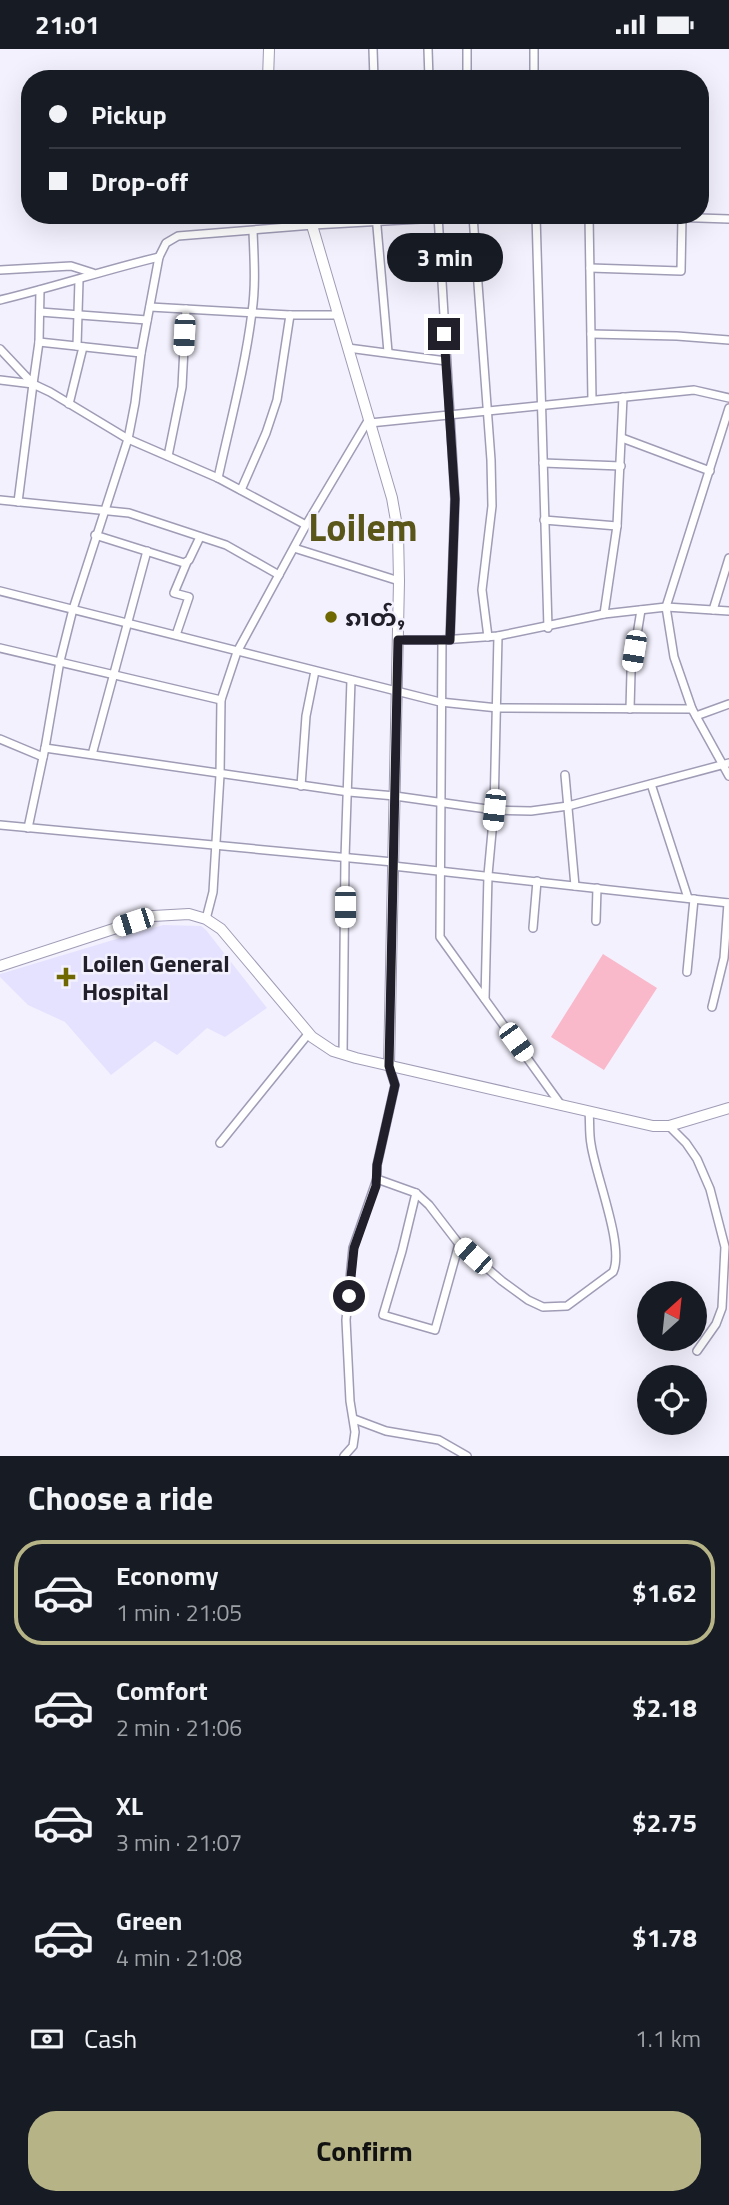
<!DOCTYPE html>
<meta charset="utf-8">
<style>
:root{--surface:#171b24;--page:#20242c;--text:#f1f3f6;--muted:#9ea1a6;--line:#363941;--accent:#b6b487}
body{margin:0;font-family:"Titillium Web","Noto Sans Myanmar",sans-serif;background:var(--page);color:var(--text);height:100vh;display:flex;flex-direction:column;font-size:26px;white-space:nowrap}
*{box-sizing:border-box;margin:0}
p{font-size:23px;color:var(--muted)}
.icon{flex:none;width:38px;height:38px;fill:none;stroke:currentColor;stroke-width:2;stroke-linecap:round;stroke-linejoin:round}
.map{position:relative;height:1407px;overflow:hidden}
.details{display:flex;flex-direction:column;background:var(--surface);flex:1}
.details>*{flex:none}
.top-card{position:absolute;left:21px;top:21px;width:688px;height:154px;border-radius:28px;box-shadow:0 7px 28px #0002;display:grid;align-content:center;height:154px;padding:0 28px;background:var(--surface)}
.needle{width:46px;rotate:27deg}
.controls{position:absolute;left:637px;top:1232px;display:grid;gap:14px}
.controls a{display:grid;place-items:center;width:70px;height:70px;border-radius:50%;background:var(--surface);box-shadow:0 7px 28px #0002;font-size:35px}
.end{position:absolute;width:32px;height:32px;margin:-16px;border:9px solid #21202a;background:#fff;box-shadow:0 0 0 4px #fff}
.from{border-radius:50%}
.bubble{position:absolute;height:49px;border-radius:24px;background:var(--surface);box-shadow:0 7px 28px #0002;font-size:23px;font-weight:700;line-height:49px;text-align:center}
.car{position:absolute;width:21px;height:42px;margin:-21px -10px;border-radius:9px;box-shadow:0 0 5px 2px #0007;background:linear-gradient(#fff 24%,#345 0 40%,#fff 0 76%,#345 0 86%,#fff 0)}
.top-card b{display:flex;align-items:center;gap:24px;height:66px;font-size:26px}
.top-card b+b{border-top:2px solid var(--line)}
.top-card i{width:18px;height:18px;background:var(--text)}
ul{padding:0;list-style:none}
li{display:flex;align-items:center;gap:21px;height:105px;margin:0 14px 10px;padding:0 14px;border:4px solid transparent;border-radius:28px}
li div{flex:1}
li b{display:block;font-size:26px}
li em{font-style:normal;font-weight:700}
li.selected{border-color:var(--accent)}
li>.icon{width:63px;height:63px;stroke-width:1.5}
h2{padding:0 28px;font-size:32px;line-height:84px}
.pay{display:flex;align-items:center;gap:18px;height:77px;padding:0 28px;font-size:26px}
.pay p{margin-inline-start:auto}
.action{display:flex;gap:14px;margin-top:auto;padding:14px 28px}
.action a{flex:1;height:80px;border-radius:28px;background:var(--accent);color:#111;font-size:28px;font-weight:700;line-height:80px;text-align:center}
.status{display:flex;justify-content:space-between;align-items:center;height:49px;padding:0 35px;background:var(--surface);direction:ltr}
.status svg{height:19px;fill:currentColor}
.map>svg:first-child{display:block}
.built{fill:#e5e2ff}
.green{fill:#fab8cb}
.lines{fill:none;stroke-linecap:round;stroke-linejoin:round}
.minor-casing{stroke:#9f9cb6;stroke-width:10}
.highway-casing{stroke:#9f9cb6;stroke-width:12}
.minor{stroke:#fff;stroke-width:7}
.highway{stroke:#fff;stroke-width:10}
.route{stroke:#21202a;stroke-width:9}
.poi-dot{fill:#6f6700;stroke:#f3f1fd;stroke-width:2.5}
.labels{text-anchor:middle;dominant-baseline:central;stroke-width:5;stroke-linejoin:round;paint-order:stroke}
.poi-label{font-size:24px;font-weight:bold;fill:#21202a;stroke:#f3f1fd;text-anchor:start}
.town-label{font-size:38px;font-weight:bold;fill:#5a5519;stroke:#f3f1fd}
</style>
<div class="status"><b>21:01</b><svg viewBox="0 0 49 12"><path d="M0 12V9h3v3zM5 12V6h3v6zM10 12V3h3v9zM15 12V0h3v12zM26 1h20v11H26zM47 4h2v5h-2z"/></svg></div>
<div class="map">
<svg width="729" height="1407" viewBox="0 0 729 1407">
<rect width="100%" height="100%" fill="#f3f1fd"/>
<polygon class="built" points="163,876 201,877 206,881 267,959 225,988 207,979 177,1006 155,992 111,1026 65,973 28,956 0,928 0,925"/>
<polygon class="green" points="603,905 657,939 604,1021 551,988"/>
<g class="lines">
<defs>
<g id="minor">
<polyline points="373,0 374,30"/>
<polyline points="428,0 429,30"/>
<polyline points="534,0 534,30"/>
<polyline points="467,30 467,0"/>
<polyline points="376,166 388,303"/>
<polyline points="438,166 455,450 450,591"/>
<polyline points="536,166 548,579"/>
<polyline points="589,166 592,351"/>
<polyline points="610,166 729,170"/>
<polyline points="473,167 491,411 492,457 482,541 488,588"/>
<polyline points="590,219 681,222 682,168"/>
<polyline points="0,221 71,217 93,224"/>
<path d="M0,251C54,238 105,221 159,208"/>
<polyline points="150,258 290,266 339,266"/>
<polyline points="40,263 147,271"/>
<polyline points="591,285 677,287 729,291"/>
<polyline points="39,293 141,304"/>
<polyline points="77,297 79,231"/>
<polyline points="348,299 446,312"/>
<polyline points="0,300 33,335 39,293 40,241"/>
<polyline points="0,331 33,335 50,343 128,390 218,429 306,476"/>
<polyline points="69,355 83,298"/>
<polyline points="729,359 666,558 674,608 692,660 729,727"/>
<polyline points="370,374 694,341 729,349"/>
<polyline points="622,389 710,422"/>
<polyline points="168,407 182,338 186,260"/>
<polyline points="543,414 621,417"/>
<path d="M218,429C230,374 245,319 252,263C256,236 254,209 253,182"/>
<polyline points="241,441 266,384 277,351 290,266"/>
<polyline points="0,451 129,464 226,496 279,526"/>
<polyline points="18,453 33,335"/>
<polyline points="544,471 617,477"/>
<polyline points="95,486 184,514 189,511 200,488"/>
<polyline points="294,499 399,532"/>
<polyline points="0,542 440,653 498,659 692,660"/>
<polyline points="713,561 729,509"/>
<polyline points="604,565 617,477 623,348"/>
<polyline points="176,586 189,548 174,544 187,513"/>
<polyline points="398,591 442,591 498,587 604,565 666,558 729,562"/>
<polyline points="442,591 440,888 561,1056"/>
<polyline points="0,599 221,651"/>
<polyline points="630,660 631,623 641,561"/>
<polyline points="696,667 729,655"/>
<polyline points="0,690 43,708"/>
<polyline points="45,699 349,743 395,747 494,761 531,762 568,757 729,714"/>
<polyline points="93,702 147,502"/>
<polyline points="565,726 575,837"/>
<polyline points="651,735 688,849"/>
<polyline points="301,737 306,667 315,622"/>
<polyline points="0,776 393,813"/>
<polyline points="28,779 45,699 60,612 73,560 128,390 135,354 141,304 159,208 166,194 178,187 313,176 438,169 576,166"/>
<polyline points="393,817 729,854"/>
<polyline points="206,870 213,843 220,726 221,651 237,603 306,476 369,370"/>
<polyline points="596,872 597,839"/>
<polyline points="533,879 537,832"/>
<polyline points="687,923 694,850"/>
<polyline points="485,950 488,826 494,761 498,587"/>
<polyline points="712,958 724,909 728,854"/>
<polyline points="343,1005 345,809 351,631"/>
<polyline points="669,1077 686,1094 697,1110 710,1140 725,1198 722,1259 716,1275 697,1302"/>
<polyline points="220,1094 309,984"/>
<path d="M377,1130L416,1144L429,1156L459,1195L502,1232L528,1251L543,1258L567,1257L613,1223C625,1198 595,1125 591,1095C589,1085 590,1073 589,1062"/>
<polyline points="416,1144 402,1202 383,1266 435,1281 459,1195"/>
<polyline points="354,1370 386,1382 439,1391 467,1407"/>
<polyline points="344,1407 353,1397 355,1383 350,1352 346,1271 353,1199 377,1130 377,1116 395,1036 389,1017"/>
</g>
<g id="highway">
<polyline points="268,30 269,0"/>
<polyline points="309,166 392,449 398,483 399,532 389,1017"/>
<polyline points="0,917 153,867 189,865 206,870 221,880 312,988 333,1002 356,1009 653,1077 669,1077 729,1059"/>
</g>
</defs>
<use href="#minor" class="minor-casing"/>
<use href="#highway" class="highway-casing"/>
<use href="#minor" class="minor"/>
<use href="#highway" class="highway"/>
</g>
<g class="lines">
<polyline class="route" points="349,1247 354,1199 376,1137 377,1116 395,1036 389,1017 398,591 450,591 455,450 444,285"/>
</g>
<g class="poi-dot">
<circle cx="331" cy="568" r="7"/>
<path d="M62.5 917.5h7v7h7v7h-7v7h-7v-7h-7v-7h7z"/>
</g>
<g class="labels">
<g class="poi-label">
<text x="345" y="568">ၵၢတ်ႇ</text>
<text x="82" y="914">Loilen General<tspan x="82" dy="28">Hospital</tspan></text>
</g>
<g class="town-label">
<text x="363" y="478">Loilem</text>
</g>
</g>
</svg>
<div class="controls">
<a><svg class="needle" viewBox="-14 -14 28 28"><path d="M0-13l5 13h-10z" fill="#e53935"/><path d="M0 13l5-13h-10z" fill="#9ea1a6"/></svg></a>
<a><svg class="icon" aria-label="locate" viewBox="0 0 24 24"><circle cx="12" cy="12" r="6"/><path d="M12 2v4M12 18v4M2 12h4M18 12h4"/></svg></a>
</div>
<i class="end from" style="left:349px;top:1247px"></i>
<i class="end" style="left:444px;top:285px"></i>
<div class="bubble" style="left:387px;top:184px;width:116px">3 min</div>
<i class="car" style="left:184px;top:286px;rotate:183deg"></i>
<i class="car" style="left:634px;top:602px;rotate:189deg"></i>
<i class="car" style="left:494px;top:761px;rotate:186deg"></i>
<i class="car" style="left:345px;top:858px;rotate:180deg"></i>
<i class="car" style="left:133px;top:873px;rotate:252deg"></i>
<i class="car" style="left:516px;top:993px;rotate:144deg"></i>
<i class="car" style="left:473px;top:1207px;rotate:312deg"></i>
<div class="top-card">
<b><i class="from"></i>Pickup</b>
<b><i></i>Drop-off</b>
</div>
</div>
<section class="details">
<h2>Choose a ride</h2>
<ul>
<li class="selected"><svg class="icon" aria-label="car" viewBox="0 0 24 24"><path d="M5 17H2v-5l4-1 3-4h7l3 4 3 1v5h-3M9 17h6M6 11h13"/><circle cx="7" cy="17" r="2"/><circle cx="17" cy="17" r="2"/></svg><div><b>Economy</b><p>1 min · 21:05</p></div><em>$1.62</em></li>
<li><svg class="icon" aria-label="car" viewBox="0 0 24 24"><path d="M5 17H2v-5l4-1 3-4h7l3 4 3 1v5h-3M9 17h6M6 11h13"/><circle cx="7" cy="17" r="2"/><circle cx="17" cy="17" r="2"/></svg><div><b>Comfort</b><p>2 min · 21:06</p></div><em>$2.18</em></li>
<li><svg class="icon" aria-label="car" viewBox="0 0 24 24"><path d="M5 17H2v-5l4-1 3-4h7l3 4 3 1v5h-3M9 17h6M6 11h13"/><circle cx="7" cy="17" r="2"/><circle cx="17" cy="17" r="2"/></svg><div><b>XL</b><p>3 min · 21:07</p></div><em>$2.75</em></li>
<li><svg class="icon" aria-label="car" viewBox="0 0 24 24"><path d="M5 17H2v-5l4-1 3-4h7l3 4 3 1v5h-3M9 17h6M6 11h13"/><circle cx="7" cy="17" r="2"/><circle cx="17" cy="17" r="2"/></svg><div><b>Green</b><p>4 min · 21:08</p></div><em>$1.78</em></li>
</ul>
<div class="pay"><svg class="icon" aria-label="cash" viewBox="0 0 24 24"><path d="M3 7h18v10H3z"/><circle cx="12" cy="12" r="2"/></svg>Cash<p>1.1 km</p></div>
<div class="action"><a>Confirm</a></div>
</section>
